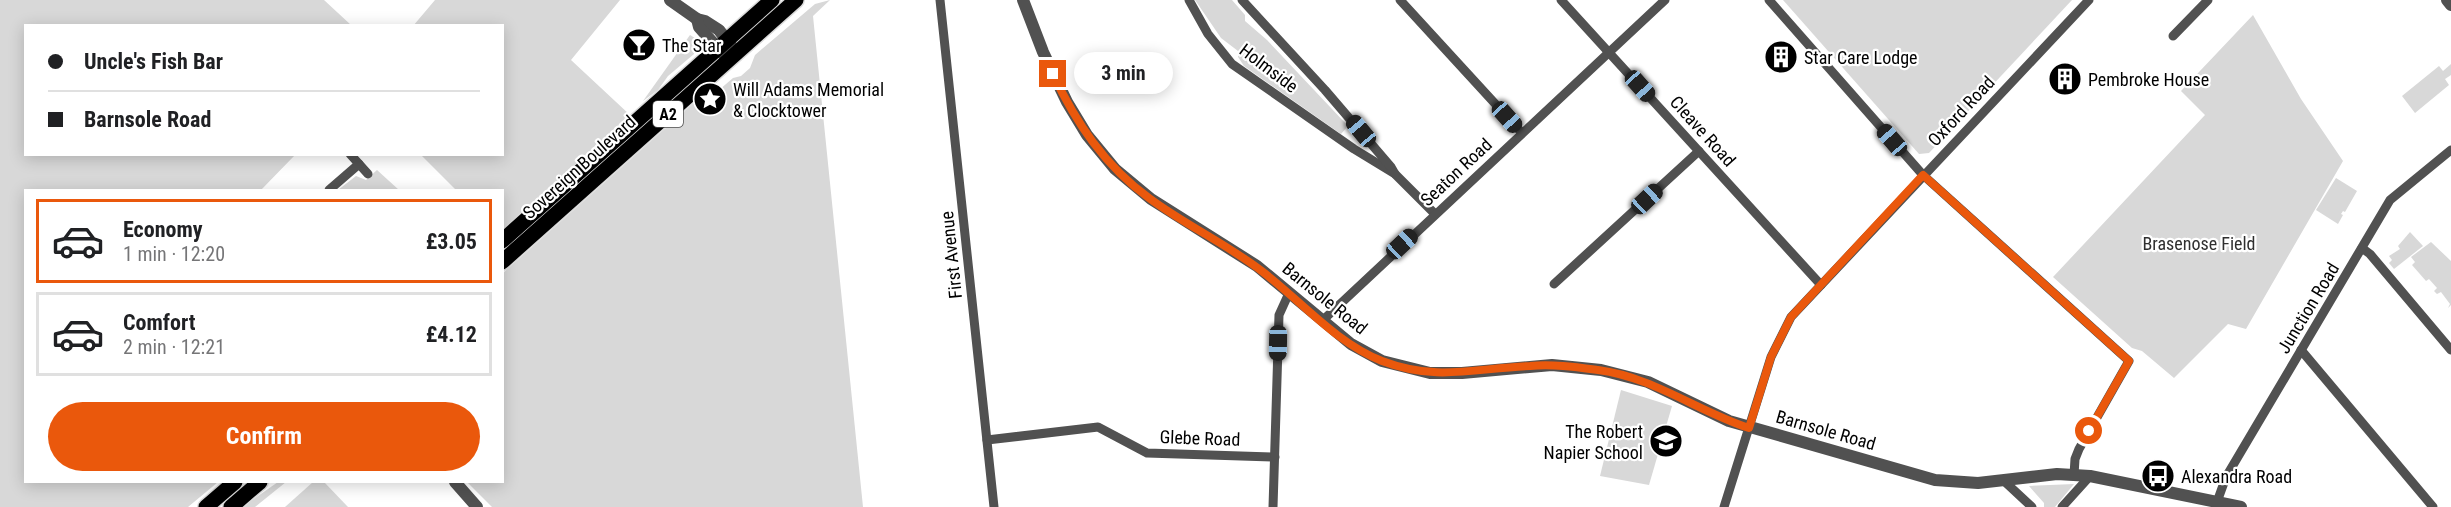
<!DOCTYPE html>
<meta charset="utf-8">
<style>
:root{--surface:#fff;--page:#f2f2f2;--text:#202124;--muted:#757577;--line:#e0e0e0;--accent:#ea580c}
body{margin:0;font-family:"Roboto Condensed",sans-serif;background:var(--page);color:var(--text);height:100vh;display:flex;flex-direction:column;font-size:22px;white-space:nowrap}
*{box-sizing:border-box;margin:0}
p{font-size:20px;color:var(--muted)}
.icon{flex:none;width:33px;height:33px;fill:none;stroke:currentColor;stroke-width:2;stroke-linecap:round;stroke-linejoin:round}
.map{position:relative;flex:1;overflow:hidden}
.side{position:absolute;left:24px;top:189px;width:480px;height:294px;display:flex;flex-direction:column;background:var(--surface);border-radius:0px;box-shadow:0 3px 15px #0003}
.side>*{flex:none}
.hud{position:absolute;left:24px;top:24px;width:480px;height:132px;border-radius:0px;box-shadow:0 3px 15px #0003;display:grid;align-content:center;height:132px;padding:0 24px;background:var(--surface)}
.end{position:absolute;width:27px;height:27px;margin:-14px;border:8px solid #ea580c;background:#fff;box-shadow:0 0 0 3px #fff}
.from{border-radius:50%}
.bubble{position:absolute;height:42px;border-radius:21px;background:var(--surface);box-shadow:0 3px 15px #0003;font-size:20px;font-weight:700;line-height:42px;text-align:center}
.car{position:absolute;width:18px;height:36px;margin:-18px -9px;border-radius:8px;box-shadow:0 0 4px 2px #0007;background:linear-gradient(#222 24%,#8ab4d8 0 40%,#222 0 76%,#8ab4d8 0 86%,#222 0)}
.hud b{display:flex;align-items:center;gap:21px;height:57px;font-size:22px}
.hud b+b{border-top:2px solid var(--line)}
.hud i{width:15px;height:15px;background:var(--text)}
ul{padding:10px 0 0;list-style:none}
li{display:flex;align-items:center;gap:18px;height:84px;margin:0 12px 9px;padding:0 12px;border:3px solid var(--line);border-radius:0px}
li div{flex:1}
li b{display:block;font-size:22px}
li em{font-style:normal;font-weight:700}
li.on{border-color:var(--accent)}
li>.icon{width:54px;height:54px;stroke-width:1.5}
.primary-button{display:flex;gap:12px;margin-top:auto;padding:12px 24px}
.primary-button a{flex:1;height:69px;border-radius:36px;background:var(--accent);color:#fff;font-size:24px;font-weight:700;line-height:69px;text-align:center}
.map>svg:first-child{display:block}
.green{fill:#d8d8d8}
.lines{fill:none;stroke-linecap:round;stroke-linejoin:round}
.primary-casing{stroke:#dbdbdb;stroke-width:18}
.minor{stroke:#515151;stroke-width:9}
.tertiary{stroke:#515151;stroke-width:12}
.primary{stroke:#000;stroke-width:15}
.route{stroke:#ea580c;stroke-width:8}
.labels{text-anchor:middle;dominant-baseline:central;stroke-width:4.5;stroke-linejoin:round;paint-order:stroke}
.shield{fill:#fff;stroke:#4c4c4c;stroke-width:1.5}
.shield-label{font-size:16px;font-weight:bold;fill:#000}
.poi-label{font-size:18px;fill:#000;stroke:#fff;text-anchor:start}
.street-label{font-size:18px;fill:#000;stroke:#fff}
.park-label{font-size:18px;fill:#2f2f2f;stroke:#fff}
</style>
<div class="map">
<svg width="2451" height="507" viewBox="0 0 2451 507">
<rect width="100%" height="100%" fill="#fff"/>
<g class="green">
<polygon points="0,0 324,0 351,25 26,26 26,154 295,155 261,190 26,190 26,482 218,482 188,507 0,507"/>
<polygon points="435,0 620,0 571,60 630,115 503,231 502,190 456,190 421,155 502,154 502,26 413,26"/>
<polygon points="830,0 813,16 863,507 492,507 467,482 502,482 503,273 696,101 710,114 727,99 719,90 733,78 741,76 750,68 755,55 815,4"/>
<polygon points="1195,0 1232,0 1245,15 1245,21 1267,40 1348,126 1341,134 1244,66 1238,57 1238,51 1221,38"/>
<polygon points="1783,0 2072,0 1929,153 1919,154"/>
<polygon points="2253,15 2301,99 2343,161 2246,329 2228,324 2174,378 2142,351 2132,348 2053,277 2205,115 2181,91"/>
<polygon points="690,35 698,40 694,54 668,76 658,90 643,101"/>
<polygon points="2451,64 2451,75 2445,79 2449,85 2415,113 2402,96 2439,66 2443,71"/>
<polygon points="377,170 399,190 338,190 356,176 366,180"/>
<polygon points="2336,178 2357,191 2345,212 2343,211 2341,214 2343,215 2338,224 2316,210"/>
<polygon points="2410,232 2423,246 2394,269 2389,263 2392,260 2389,256 2400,249 2398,246"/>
<polygon points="2431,242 2451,261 2451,305 2448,308 2450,304 2441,292 2437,294 2434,291 2437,288 2429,279 2426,281 2412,265 2415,262 2411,257"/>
<polygon points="1621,390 1672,406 1649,485 1600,476"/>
<polygon points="278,482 286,482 255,507 242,507"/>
<polygon points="313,482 324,482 348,507 285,507"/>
<polygon points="2074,484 2055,507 2044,507 2044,503 2029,486"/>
</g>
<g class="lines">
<defs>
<g id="primary">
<polyline points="502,241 772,0"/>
<polyline points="502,262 796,0"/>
<polyline points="206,507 235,482"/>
<polyline points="231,507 260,482"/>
</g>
</defs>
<use href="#primary" class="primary-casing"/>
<g class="minor">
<polyline points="940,0 994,507"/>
<polyline points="1189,0 1208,34 1232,64 1354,149 1395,174 1435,214"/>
<polyline points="1242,0 1325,90 1391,167 1395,174"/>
<polyline points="1400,0 1522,133"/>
<polyline points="1561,0 1821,285"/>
<polyline points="1769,0 1923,175 2129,361 2079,449 2075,459 2074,475"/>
<polyline points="2173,36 2208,0"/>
<polyline points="350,154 368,174"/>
<polyline points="329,190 359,164"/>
<polyline points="2362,248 2370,254 2451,350"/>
<polyline points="1554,284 1699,151"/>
<polyline points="1322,321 1665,0"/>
<polyline points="2301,350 2433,507"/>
<polyline points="987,440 1098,427 1147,453 1275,457"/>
<polyline points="2004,481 2032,507"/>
<polyline points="2217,502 2226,477 2390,200 2451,150"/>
<polyline points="1273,507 1279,315 1289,293"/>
<polyline points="1724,507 1771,357 1791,317 2089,0"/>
<polyline points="2062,507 2090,476"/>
</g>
<g class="tertiary">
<polyline points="670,0 697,19 705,21 719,30 732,47"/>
<polyline points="1023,0 1043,52 1067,102 1087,135 1115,169 1151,199 1257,266 1351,344 1382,361 1430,373 1462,373 1552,365 1601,370 1648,382 1729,421 1935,480 1978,483 2057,474 2090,476 2241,507"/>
<polyline points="2447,0 2451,5"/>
<polyline points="697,19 699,27 723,54"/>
<polyline points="455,482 477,507"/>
</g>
<use href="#primary" class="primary"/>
</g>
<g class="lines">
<path class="route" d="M1053,74C1076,123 1105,166 1149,198C1185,225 1227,244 1263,272C1301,301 1336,343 1382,361C1437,382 1475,368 1530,366C1553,364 1575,367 1598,370C1653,377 1697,411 1749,428L1771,357L1791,317L1923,175L2129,361L2089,431"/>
</g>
<defs>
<symbol id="bar-disc" viewBox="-11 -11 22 22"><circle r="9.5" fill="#000" stroke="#fff"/><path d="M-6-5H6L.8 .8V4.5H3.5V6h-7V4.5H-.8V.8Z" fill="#fff"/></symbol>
<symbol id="building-disc" viewBox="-11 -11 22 22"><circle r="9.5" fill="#000" stroke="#fff"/><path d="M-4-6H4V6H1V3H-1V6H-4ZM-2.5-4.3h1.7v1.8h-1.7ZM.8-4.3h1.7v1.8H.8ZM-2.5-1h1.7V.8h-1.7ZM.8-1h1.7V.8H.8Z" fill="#fff"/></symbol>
<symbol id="sight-disc" viewBox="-11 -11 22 22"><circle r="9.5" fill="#000" stroke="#fff"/><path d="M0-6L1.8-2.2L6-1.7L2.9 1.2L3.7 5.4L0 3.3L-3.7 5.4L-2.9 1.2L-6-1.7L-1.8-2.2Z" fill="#fff"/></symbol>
<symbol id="school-disc" viewBox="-11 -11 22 22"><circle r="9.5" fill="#000" stroke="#fff"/><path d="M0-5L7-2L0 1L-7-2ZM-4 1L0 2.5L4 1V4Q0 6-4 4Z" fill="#fff"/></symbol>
<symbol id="bus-disc" viewBox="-11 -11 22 22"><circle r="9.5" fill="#000" stroke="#fff"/><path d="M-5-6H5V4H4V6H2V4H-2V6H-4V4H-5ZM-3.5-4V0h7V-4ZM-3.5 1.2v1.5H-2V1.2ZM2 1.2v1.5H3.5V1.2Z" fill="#fff"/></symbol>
</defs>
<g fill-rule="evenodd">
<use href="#bar-disc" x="620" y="26" width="38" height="38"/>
<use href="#building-disc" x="1762" y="38" width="38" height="38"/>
<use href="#building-disc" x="2046" y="60" width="38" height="38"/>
<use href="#sight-disc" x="691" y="80" width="38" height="38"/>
<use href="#school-disc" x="1647" y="422" width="38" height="38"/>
<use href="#bus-disc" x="2139" y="457" width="38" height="38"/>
</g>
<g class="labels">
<rect class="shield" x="653" y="101" width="30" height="26" rx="4.5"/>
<g class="shield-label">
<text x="668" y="114">A2</text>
</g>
<g class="poi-label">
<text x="662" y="45">The Star</text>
<text x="1804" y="57">Star Care Lodge</text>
<text x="2088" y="79">Pembroke House</text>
<text x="733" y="89">Will Adams Memorial<tspan x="733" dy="21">&amp; Clocktower</tspan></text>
<text x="1643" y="431" text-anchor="end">The Robert<tspan x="1643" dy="21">Napier School</tspan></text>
<text x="2181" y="476">Alexandra Road</text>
</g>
<g class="street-label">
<text transform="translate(1269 68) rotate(37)">Holmside</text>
<text transform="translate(1961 111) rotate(-47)">Oxford Road</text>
<text transform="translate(1703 131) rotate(48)">Cleave Road</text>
<text transform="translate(579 167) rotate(-42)">Sovereign Boulevard</text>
<text transform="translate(1456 172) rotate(-43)">Seaton Road</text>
<text transform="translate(951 255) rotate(-96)">First Avenue</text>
<text transform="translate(1325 298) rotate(39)">Barnsole Road</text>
<text transform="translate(2308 308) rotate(-59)">Junction Road</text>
<text transform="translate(1826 430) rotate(16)">Barnsole Road</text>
<text transform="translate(1200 438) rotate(2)">Glebe Road</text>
</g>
<g class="park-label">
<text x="2199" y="243">Brasenose Field</text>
</g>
</g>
</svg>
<i class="end from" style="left:2089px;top:431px"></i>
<i class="end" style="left:1053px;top:74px"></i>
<div class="bubble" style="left:1074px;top:52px;width:99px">3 min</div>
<i class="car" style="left:1640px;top:86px;rotate:138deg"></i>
<i class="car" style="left:1507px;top:117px;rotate:138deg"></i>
<i class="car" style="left:1361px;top:131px;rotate:320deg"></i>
<i class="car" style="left:1892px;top:140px;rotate:319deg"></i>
<i class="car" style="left:1647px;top:199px;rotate:47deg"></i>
<i class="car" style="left:1402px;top:244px;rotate:47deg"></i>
<i class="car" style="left:1278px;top:343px;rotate:181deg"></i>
<div class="hud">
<b><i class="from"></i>Uncle's Fish Bar</b>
<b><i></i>Barnsole Road</b>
</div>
<section class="side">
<ul>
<li class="on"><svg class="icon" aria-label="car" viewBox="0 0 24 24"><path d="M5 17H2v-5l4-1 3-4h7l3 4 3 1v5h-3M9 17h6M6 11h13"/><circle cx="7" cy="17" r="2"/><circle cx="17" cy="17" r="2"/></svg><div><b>Economy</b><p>1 min · 12:20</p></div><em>£3.05</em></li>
<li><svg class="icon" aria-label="car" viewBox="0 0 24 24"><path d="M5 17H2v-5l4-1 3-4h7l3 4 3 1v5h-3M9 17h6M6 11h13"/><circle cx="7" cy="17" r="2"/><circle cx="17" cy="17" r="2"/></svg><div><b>Comfort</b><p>2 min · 12:21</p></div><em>£4.12</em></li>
</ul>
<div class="primary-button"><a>Confirm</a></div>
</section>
</div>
